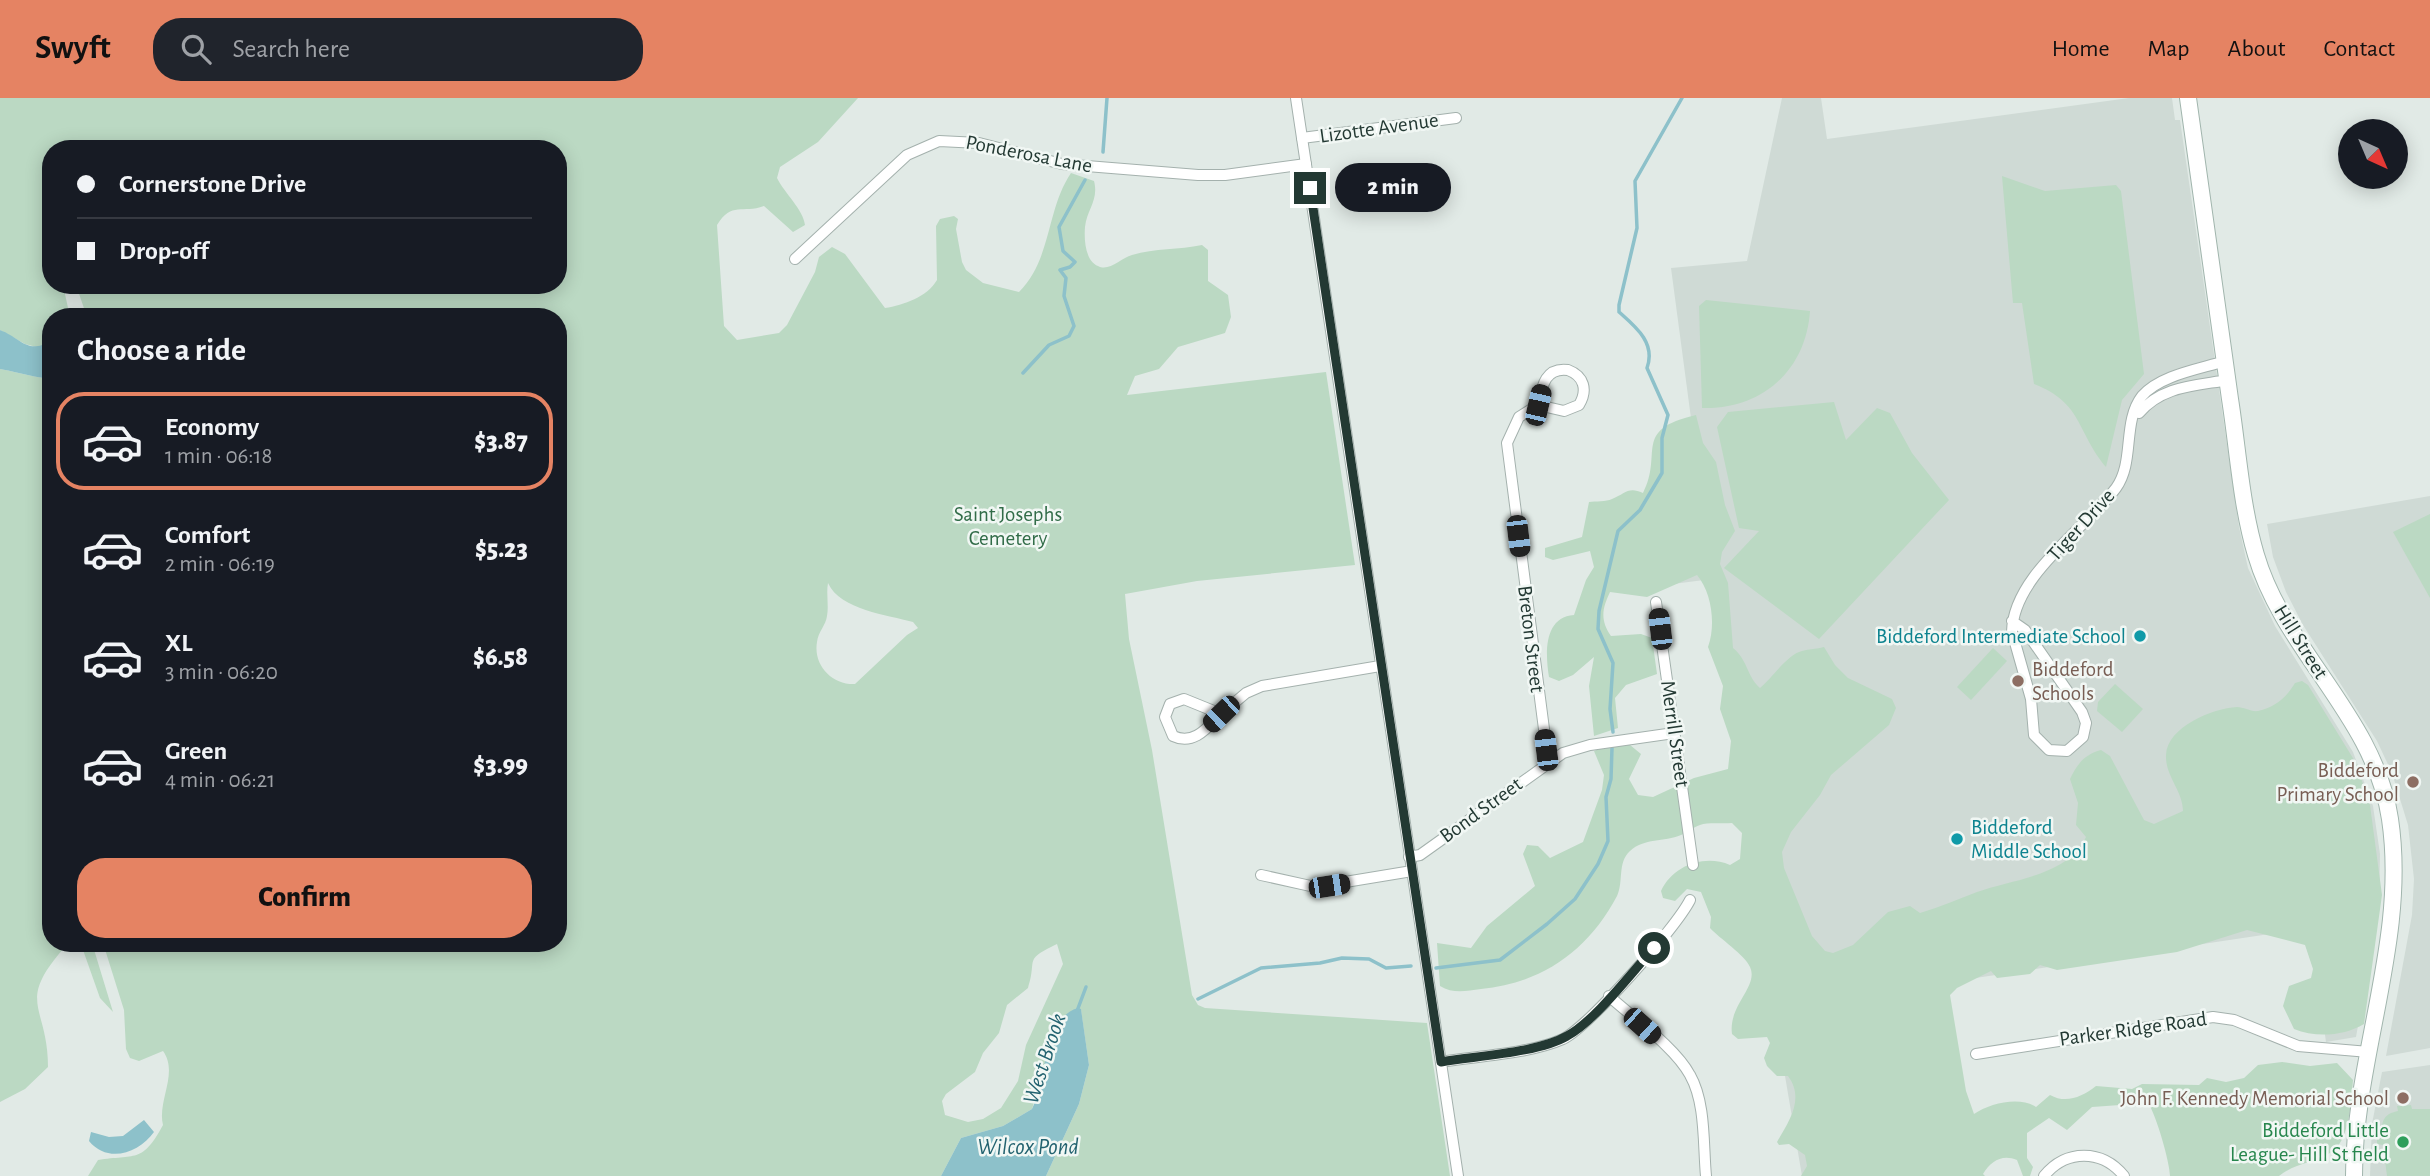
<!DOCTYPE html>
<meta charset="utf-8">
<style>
:root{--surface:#171b24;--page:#20242c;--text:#f1f3f6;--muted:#9ea1a6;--line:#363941;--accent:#e58363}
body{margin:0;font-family:"Alegreya Sans",sans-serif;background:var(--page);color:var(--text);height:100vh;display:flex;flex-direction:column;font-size:26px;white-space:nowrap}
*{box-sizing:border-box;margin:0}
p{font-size:23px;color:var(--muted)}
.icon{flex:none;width:38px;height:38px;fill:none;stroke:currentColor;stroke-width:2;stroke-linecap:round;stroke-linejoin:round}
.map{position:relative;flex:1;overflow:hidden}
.panel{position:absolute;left:42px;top:210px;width:525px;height:644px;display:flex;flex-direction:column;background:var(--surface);border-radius:28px;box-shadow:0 4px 18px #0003}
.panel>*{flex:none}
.banner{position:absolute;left:42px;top:42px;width:525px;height:154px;border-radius:28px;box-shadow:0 4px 18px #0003;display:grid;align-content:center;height:154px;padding:0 35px;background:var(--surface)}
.needle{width:46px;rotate:136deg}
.controls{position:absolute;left:2338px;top:21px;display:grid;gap:14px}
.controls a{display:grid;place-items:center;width:70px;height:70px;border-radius:50%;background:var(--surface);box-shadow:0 4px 18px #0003;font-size:35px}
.end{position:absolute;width:32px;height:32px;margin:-16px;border:9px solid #233933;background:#fff;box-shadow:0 0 0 4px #fff}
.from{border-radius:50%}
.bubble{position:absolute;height:49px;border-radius:24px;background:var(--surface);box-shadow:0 4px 18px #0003;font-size:23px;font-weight:800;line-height:49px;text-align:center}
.car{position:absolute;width:21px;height:42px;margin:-21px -10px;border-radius:9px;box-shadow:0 0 5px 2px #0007;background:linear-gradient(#222 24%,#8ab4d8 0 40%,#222 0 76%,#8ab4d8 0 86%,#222 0)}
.banner b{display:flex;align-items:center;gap:24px;height:66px;font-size:26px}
.banner b+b{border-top:2px solid var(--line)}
.banner i{width:18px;height:18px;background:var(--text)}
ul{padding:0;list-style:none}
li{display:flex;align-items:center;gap:21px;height:98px;margin:0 14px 10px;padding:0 21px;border:4px solid transparent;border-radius:28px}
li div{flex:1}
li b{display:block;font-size:26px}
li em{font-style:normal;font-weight:800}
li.active{border-color:var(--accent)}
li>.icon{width:63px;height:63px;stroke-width:1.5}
h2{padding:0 35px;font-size:32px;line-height:84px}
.button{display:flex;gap:14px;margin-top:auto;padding:14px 35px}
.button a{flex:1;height:80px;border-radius:28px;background:var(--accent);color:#111;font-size:28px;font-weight:800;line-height:80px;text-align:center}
header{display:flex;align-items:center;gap:42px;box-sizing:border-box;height:98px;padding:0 35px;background:var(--accent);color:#111}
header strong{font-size:33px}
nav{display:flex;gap:38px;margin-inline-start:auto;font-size:24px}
.search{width:490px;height:63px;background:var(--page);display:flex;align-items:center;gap:18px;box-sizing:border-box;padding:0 24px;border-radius:28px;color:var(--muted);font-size:26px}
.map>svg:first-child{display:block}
.built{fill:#cfdad5}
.green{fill:#bbd9c3;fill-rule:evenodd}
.water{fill:#8dc1ca}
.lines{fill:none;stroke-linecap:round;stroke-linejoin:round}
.stream{stroke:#8dc1ca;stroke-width:3.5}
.street-casing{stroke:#a4b1ad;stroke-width:12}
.secondary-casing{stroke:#a1b5ad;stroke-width:18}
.street{stroke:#fff;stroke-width:10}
.secondary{stroke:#fff;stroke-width:16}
.route{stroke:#233933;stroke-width:9}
.culture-dot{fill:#0f9aa8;stroke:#f1f7f4;stroke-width:2.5}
.education-dot{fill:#8d6e63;stroke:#f1f7f4;stroke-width:2.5}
.leisure-dot{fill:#2e9e5b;stroke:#f1f7f4;stroke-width:2.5}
.labels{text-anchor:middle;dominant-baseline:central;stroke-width:5;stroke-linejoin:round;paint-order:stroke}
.street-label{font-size:21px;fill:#233933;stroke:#f1f7f4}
.park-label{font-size:21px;fill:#316c48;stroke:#f1f7f4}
.culture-label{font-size:21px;fill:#0d838f;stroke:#f1f7f4;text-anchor:end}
.education-label{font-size:21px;fill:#785e54;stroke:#f1f7f4;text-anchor:end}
.leisure-label{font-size:21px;fill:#27864d;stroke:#f1f7f4;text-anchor:end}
.water-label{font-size:23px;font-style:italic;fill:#22626f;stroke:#f1f7f4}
</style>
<header>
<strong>Swyft</strong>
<div class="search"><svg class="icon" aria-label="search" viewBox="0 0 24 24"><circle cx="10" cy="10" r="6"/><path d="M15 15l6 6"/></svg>Search here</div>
<nav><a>Home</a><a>Map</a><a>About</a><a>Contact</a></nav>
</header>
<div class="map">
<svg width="2430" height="1078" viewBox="0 0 2430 1078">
<rect width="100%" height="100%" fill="#e1eae6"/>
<g class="built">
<polygon points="1782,0 1821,0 1827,41 2129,0 2172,0 2175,22 2180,22 2239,429 2248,470 2275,528 2353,654 2373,708 2380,756 2379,810 2356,939 2326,944 2310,830 1942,885 1802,1078 1749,766 1712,481 1665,487 1706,433 1671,170 1747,163"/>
<polygon points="2430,398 2430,950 2386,958 2412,817 2414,781 2408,727 2392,675 2377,643 2303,527 2286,494 2273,459 2267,426"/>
<polygon points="2430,967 2430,1078 2370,1078 2372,1026 2382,974"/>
</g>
<g class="green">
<path d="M0,0H858L818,44L780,69L777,80C785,96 803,111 805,127L793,134L764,108C742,116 732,103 717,127L724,228L737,242L779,235L787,227L815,174L819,159L832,149L845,156L885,210C904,207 927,199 937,182L936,128L940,121L954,118L958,121L956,131L962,164L966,172L983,185L1019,194C1052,161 1046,112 1071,75L1094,83C1099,102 1087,111 1085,129C1084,141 1085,163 1098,168C1109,174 1121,160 1132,157C1155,150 1179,152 1202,147L1208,152V183L1228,197L1231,219L1225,235L1178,249L1159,271L1135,278L1127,297L1326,274L1355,467L1197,483L1125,496L1129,541L1152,652L1192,897L1198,907L1205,910L1427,925L1450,1078H1046L1079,1006L1089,967L1081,912L1048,948L1047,962L1032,1011L1003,1028L961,1040L941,1078H88L98,1062C135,1056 142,1066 163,1027C157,1003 179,975 163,953L139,963L130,960L126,951L124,912L103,845H558V219H87L76,187H558V51H51V187H63L70,219H51V243L40,250L25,246L0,232ZM828,485C840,512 888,517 913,524L918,530L907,537L855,586C832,587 813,567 817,544C818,534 826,527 827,518C829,507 826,496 828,485ZM1057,846L1063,866L1026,947L1018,983L1001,1010L983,1021L968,1024L945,1017L942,1003L946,996L975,974L983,955L999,935L1007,907L1028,890C1038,860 1022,863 1057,846Z"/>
<path d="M2002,78L2045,93L2116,87L2121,93L2144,276L2122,302L2106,369C2076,333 2083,305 2034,286L2022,205H2013Z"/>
<path d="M1706,202L1810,213C1806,272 1762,312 1702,310L1699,208Z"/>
<path d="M0,271C14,273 42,282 51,280V845H92L113,914L100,900L83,852L64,850C15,906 48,907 48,969L25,991L0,1004Z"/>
<polygon points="1834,304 1846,342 1877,310 1890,315 1912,355 1949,402 1819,541 1724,470 1759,433 1739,430 1717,329 1728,314"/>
<path d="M1696,317L1703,345L1716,364L1725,407L1735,433L1722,454L1720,466L1728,485L1733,550C1748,562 1747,579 1760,590C1772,580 1788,556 1802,553C1809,551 1817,551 1824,549L1835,567L1848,580L1892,601L1896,610L1889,627L1831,677L1820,697L1791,734L1782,754L1784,770L1812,838L1825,853L1833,855L1853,847L1888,814L1910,808L1920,815C1940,809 1958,801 1977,794C2013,781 2068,778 2086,739L2076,727L2078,705L2070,681C2077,666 2085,656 2101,652L2110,658L2144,722L2154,726L2183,713C2183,693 2165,678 2166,657C2167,629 2213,610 2237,609C2244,609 2251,614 2258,613C2275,609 2286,600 2295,585L2302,583L2308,587L2356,665L2370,707L2382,797L2364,926C2344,938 2316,940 2294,931L2283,908L2289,888L2311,880L2313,871L2305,847L2247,832L2177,854L2057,872L2040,867L2030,876L1997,880L1991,873L1957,890L1950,897L1966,993L1974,1016C1990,1005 2020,998 2036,1009L2050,997C2066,1006 2082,999 2096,988L2132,991L2142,986L2199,987L2207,980L2226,984L2244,980L2258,967L2282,964L2310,968L2337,965L2353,982C2351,1003 2350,1044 2330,1055C2314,1065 2295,1065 2279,1078H2170C2170,1065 2156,1016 2148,1005L2092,1009L2067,1032L2049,1020L2027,1035V1060L2033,1069L2030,1078H2023L2017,1062C2002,1056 1991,1063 1983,1076L1985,1078H1801L1807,1068L1805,1057L1789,1046L1779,1047L1777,1044C1789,1023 1805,1001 1788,978H1777L1767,968L1764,960L1770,945L1767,939L1738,941L1732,936C1728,907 1759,889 1750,869C1745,857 1719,840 1710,830L1711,819L1701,794L1687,791L1675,803L1663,800L1661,793C1673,767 1705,756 1730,767L1740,761L1742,735L1732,725C1722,726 1708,724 1700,727C1693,729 1687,735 1681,737C1664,744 1644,740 1630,753C1617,765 1624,783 1617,798C1588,853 1542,885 1481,891C1466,893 1453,896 1440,888L1437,845L1471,850L1487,828L1535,788L1523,756L1527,747L1538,748L1550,760L1583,744L1602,692L1604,677L1594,653L1606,648L1630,647L1641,656L1629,681L1638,697L1653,699L1694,680L1728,671L1731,643L1720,611L1723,588L1708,549C1716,527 1712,495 1697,477L1647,499L1610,494C1602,511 1600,522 1611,538L1641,536L1652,540L1657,576L1626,587L1615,600L1618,630L1594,638L1589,588L1594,559L1573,577L1559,583L1549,579C1545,555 1544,519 1574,517L1586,482L1594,469L1590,453L1553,462L1545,459V450L1582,439L1589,404C1596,403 1606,404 1612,401C1625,396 1628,388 1643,395C1664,355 1631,332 1696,317Z"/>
<polygon points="2430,416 2430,500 2393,434"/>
<polygon points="1993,550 2007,563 1971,602 1957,589"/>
<polygon points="2115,586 2143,611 2122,634 2097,613 2098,604"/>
<path d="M2411,1007L2412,1011H2430V1078H2387L2383,1047L2377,1046V1033H2381C2383,1020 2385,1016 2398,1013L2397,1008Z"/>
</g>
<g class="water">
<path d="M0,232C21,240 27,257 51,243V280C42,282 14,273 0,271Z"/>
<path d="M1078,910L1081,911L1089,967L1079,1006L1046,1078H941L961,1040L1003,1028L1032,1011C1045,986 1045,918 1078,910Z"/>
<path d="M144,1022L154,1034C139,1055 108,1066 89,1043L91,1034L109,1039L123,1038Z"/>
</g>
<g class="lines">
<g class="stream">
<polyline points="1103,54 1107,0"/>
<polyline points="1023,275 1049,247 1069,238 1074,228 1064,198 1066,180 1060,172 1070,169 1075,164 1063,153 1059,129 1085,82"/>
<path d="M1613,634L1610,611L1613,565L1598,531L1599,513L1618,433L1640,412L1662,375V340L1668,317L1647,270C1656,245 1636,229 1619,214V207L1637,130L1635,83L1682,0"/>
<polyline points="1436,870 1500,862 1547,826 1575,801 1598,766 1608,743 1606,699 1611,681 1612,650"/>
<polyline points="1198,901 1261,870 1320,865 1342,860 1369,861 1386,870 1411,868"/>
<polyline points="1077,913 1086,889"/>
</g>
<defs>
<g id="street">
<polyline points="1296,0 1458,1078"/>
<polyline points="1302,40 1456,20"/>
<polyline points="795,161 907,57 939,43 979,45 1062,66 1198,77 1225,77 1306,66"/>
<path d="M1538,307C1542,288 1545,269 1568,272C1584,278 1588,292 1579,307L1564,313L1538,307L1519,319L1507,345L1548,662"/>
<path d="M2139,315C2162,288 2194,288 2228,282"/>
<polyline points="1656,504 1693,767"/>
<path d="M2012,523L2025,532L2082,614L2086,625L2083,639L2067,653L2049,652L2034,637L2031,601L2012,534C2013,478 2084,432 2116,390C2135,364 2122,324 2142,298C2160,277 2200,271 2225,263"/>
<path d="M1184,601L1221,616C1208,629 1194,648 1173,638L1165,619L1170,606Z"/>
<polyline points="1221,616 1246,595 1262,588 1380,568"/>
<polyline points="1409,759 1420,757 1563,655 1590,647 1674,635"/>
<polyline points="1261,777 1315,789 1412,773"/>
<path d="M1609,898C1633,920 1675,949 1690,977C1706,1005 1703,1047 1706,1078"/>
<polyline points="1976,956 2213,919 2234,922 2298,948 2369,954"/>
<path d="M1441,964C1477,958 1529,956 1563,941C1589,928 1676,830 1690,802"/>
<path d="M2044,1078C2066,1051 2102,1051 2124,1078"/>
</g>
<path id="secondary" d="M2188,0C2202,100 2216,201 2230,301C2238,352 2241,407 2256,457C2284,553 2375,619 2390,721C2408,841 2354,959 2354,1078"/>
</defs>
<use href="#street" class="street-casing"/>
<use href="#secondary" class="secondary-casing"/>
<use href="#street" class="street"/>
<use href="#secondary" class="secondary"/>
</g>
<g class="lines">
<path class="route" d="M1310,90L1441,964C1475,958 1538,955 1567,938C1595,923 1631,875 1654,850"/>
</g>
<g class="culture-dot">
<circle cx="2140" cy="538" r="7"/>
<circle cx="1957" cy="741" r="7"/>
</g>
<g class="education-dot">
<circle cx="2018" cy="583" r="7"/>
<circle cx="2413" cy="684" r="7"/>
<circle cx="2403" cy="1000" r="7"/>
</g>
<circle class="leisure-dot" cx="2403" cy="1044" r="7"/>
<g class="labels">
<g class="street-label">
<text transform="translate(1379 30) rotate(-8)">Lizotte Avenue</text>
<text transform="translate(1029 56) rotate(11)">Ponderosa Lane</text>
<text transform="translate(2081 427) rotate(-48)">Tiger Drive</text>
<text transform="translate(1531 541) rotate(83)">Breton Street</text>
<text transform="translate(2301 544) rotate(58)">Hill Street</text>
<text transform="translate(1675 636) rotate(82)">Merrill Street</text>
<text transform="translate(1481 712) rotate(-36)">Bond Street</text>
<text transform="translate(2133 931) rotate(-8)">Parker Ridge Road</text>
</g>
<g class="park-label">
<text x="1008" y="416">Saint Josephs<tspan x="1008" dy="24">Cemetery</tspan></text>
</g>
<g class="culture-label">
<text x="2126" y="538">Biddeford Intermediate School</text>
<text x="1971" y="729" text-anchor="start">Biddeford<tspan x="1971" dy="24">Middle School</tspan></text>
</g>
<g class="education-label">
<text x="2032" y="571" text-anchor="start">Biddeford<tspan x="2032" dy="24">Schools</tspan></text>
<text x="2399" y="672">Biddeford<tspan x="2399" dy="24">Primary School</tspan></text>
<text x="2389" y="1000">John F. Kennedy Memorial School</text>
</g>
<g class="leisure-label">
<text x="2389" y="1032">Biddeford Little<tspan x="2389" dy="24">League- Hill St field</tspan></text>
</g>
<g class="water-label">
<text transform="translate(1045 961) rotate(-72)">West Brook</text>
<text x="1028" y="1049">Wilcox Pond</text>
</g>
</g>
</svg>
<div class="controls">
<a><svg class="needle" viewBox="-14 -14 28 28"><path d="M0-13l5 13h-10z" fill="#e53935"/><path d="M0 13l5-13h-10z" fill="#9ea1a6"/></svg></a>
</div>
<i class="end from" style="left:1654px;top:850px"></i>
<i class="end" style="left:1310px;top:90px"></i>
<div class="bubble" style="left:1335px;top:65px;width:116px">2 min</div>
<i class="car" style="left:1538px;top:307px;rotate:13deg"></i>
<i class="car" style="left:1518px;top:438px;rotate:173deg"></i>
<i class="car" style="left:1660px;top:531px;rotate:353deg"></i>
<i class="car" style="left:1221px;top:616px;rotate:226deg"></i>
<i class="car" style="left:1546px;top:652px;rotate:353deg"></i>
<i class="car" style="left:1329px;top:788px;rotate:81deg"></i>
<i class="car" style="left:1642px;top:928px;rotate:132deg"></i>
<div class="banner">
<b><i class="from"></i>Cornerstone Drive</b>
<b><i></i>Drop-off</b>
</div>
<section class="panel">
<h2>Choose a ride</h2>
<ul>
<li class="active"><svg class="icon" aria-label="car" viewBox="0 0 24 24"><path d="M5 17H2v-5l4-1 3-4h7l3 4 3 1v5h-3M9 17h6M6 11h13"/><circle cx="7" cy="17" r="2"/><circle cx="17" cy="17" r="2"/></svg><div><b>Economy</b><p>1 min · 06:18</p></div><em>$3.87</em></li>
<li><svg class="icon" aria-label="car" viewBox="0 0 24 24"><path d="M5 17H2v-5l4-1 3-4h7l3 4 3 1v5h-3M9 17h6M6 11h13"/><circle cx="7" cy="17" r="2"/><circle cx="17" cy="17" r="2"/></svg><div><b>Comfort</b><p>2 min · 06:19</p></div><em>$5.23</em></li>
<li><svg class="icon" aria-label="car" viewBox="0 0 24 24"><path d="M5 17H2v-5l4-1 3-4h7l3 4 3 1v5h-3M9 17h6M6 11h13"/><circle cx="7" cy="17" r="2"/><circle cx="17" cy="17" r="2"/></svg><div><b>XL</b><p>3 min · 06:20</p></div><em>$6.58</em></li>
<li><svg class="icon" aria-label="car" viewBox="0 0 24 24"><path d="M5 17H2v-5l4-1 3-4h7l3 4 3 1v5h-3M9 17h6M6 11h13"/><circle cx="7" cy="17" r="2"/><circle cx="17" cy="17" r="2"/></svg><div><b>Green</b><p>4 min · 06:21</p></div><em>$3.99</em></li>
</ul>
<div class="button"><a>Confirm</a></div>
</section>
</div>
